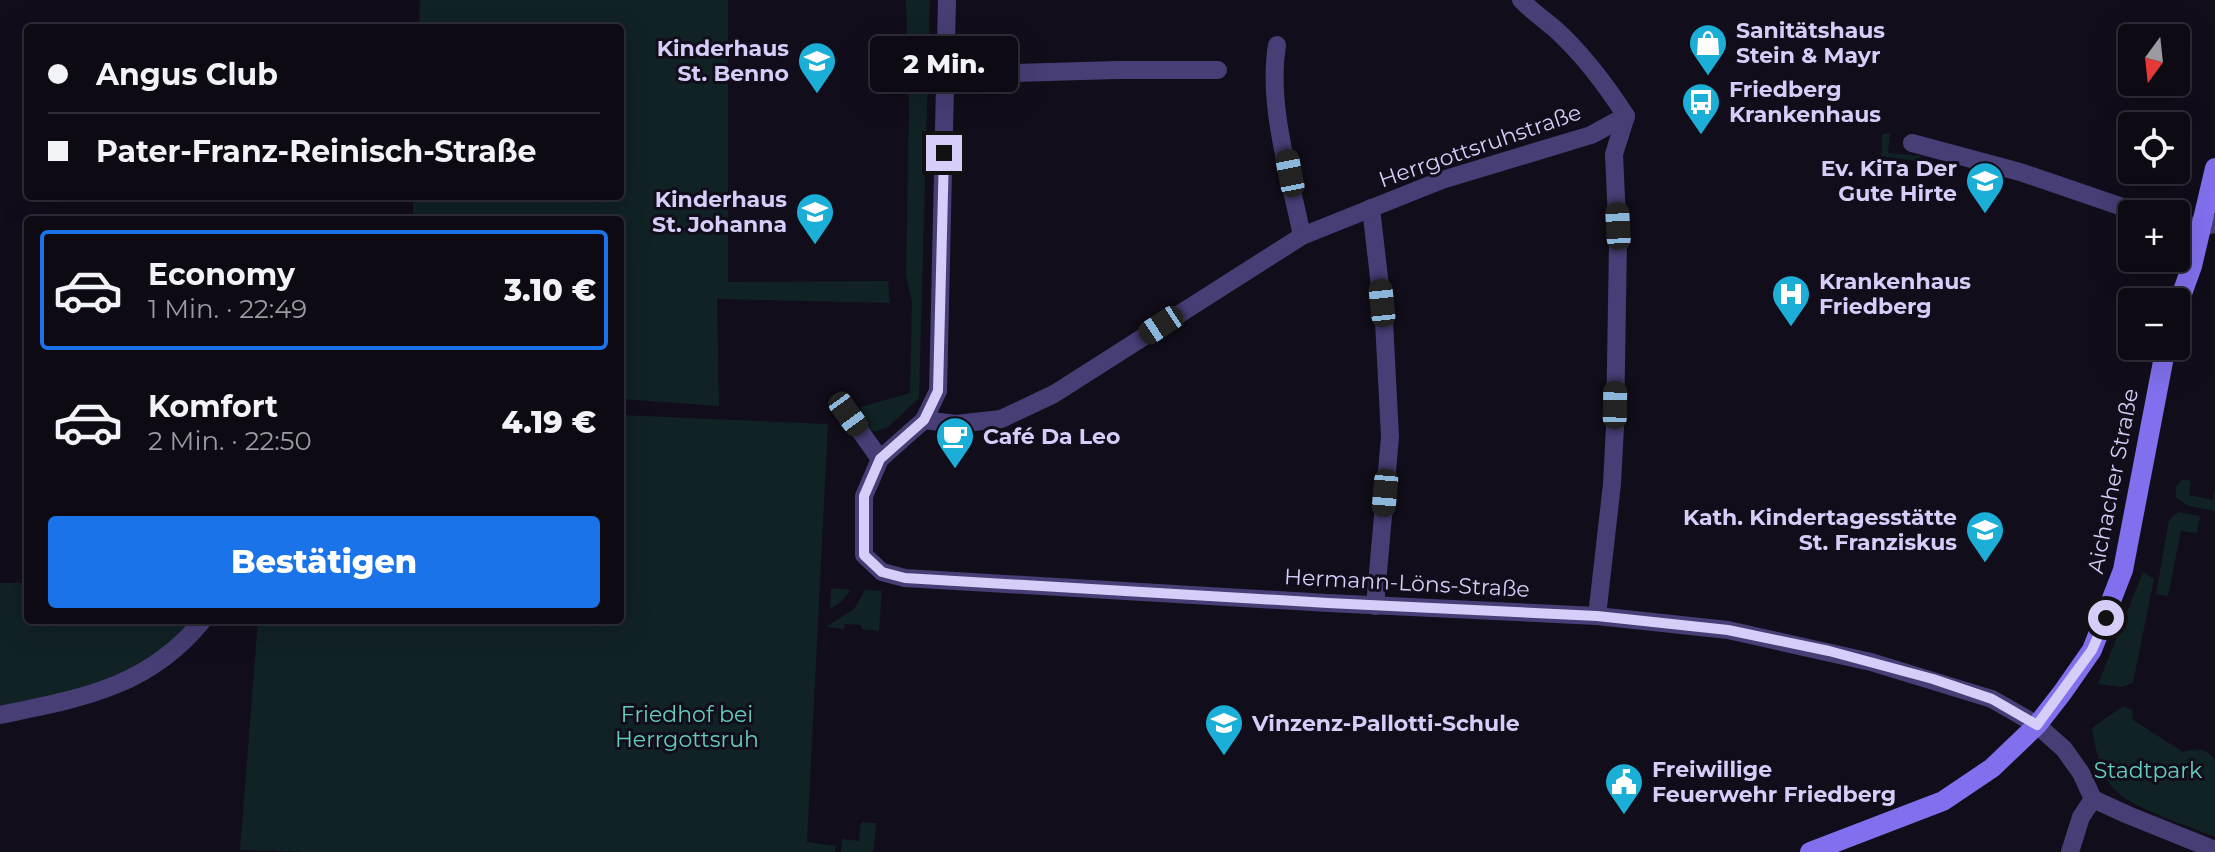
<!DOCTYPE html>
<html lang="de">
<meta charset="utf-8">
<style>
:root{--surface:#0d0a14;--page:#1b1822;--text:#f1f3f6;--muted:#9a9aa0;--line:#2d2b34;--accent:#1a73e8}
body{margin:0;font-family:Montserrat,sans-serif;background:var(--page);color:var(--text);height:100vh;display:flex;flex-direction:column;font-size:30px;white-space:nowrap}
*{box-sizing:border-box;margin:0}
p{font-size:26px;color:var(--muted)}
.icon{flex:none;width:44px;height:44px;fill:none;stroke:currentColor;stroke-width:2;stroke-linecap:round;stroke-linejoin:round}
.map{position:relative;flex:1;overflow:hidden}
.side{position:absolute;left:24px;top:216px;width:600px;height:408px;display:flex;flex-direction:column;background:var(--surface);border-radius:8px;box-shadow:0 8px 32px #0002,0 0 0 2px var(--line)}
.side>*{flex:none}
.guide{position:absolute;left:24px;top:24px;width:600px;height:176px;border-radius:8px;box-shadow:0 8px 32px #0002,0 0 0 2px var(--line);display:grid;align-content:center;height:176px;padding:0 24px;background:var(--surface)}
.needle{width:52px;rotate:195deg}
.controls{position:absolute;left:2118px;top:24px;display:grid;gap:16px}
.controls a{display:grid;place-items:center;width:72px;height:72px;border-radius:8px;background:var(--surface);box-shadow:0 8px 32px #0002,0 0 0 2px var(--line);font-size:40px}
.end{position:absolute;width:36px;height:36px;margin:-18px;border:10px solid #d7cdf9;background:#111;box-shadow:0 0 0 4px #111}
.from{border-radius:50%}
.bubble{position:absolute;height:56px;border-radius:8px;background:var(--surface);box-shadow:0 8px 32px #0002,0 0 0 2px var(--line);font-size:26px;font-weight:800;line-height:56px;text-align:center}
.car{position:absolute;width:24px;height:48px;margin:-24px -12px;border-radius:10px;box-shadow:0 0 6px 2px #0007;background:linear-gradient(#222 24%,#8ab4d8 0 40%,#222 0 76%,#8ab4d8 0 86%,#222 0)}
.guide b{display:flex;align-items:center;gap:28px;height:76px;font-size:30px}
.guide b+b{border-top:2px solid var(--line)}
.guide i{width:20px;height:20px;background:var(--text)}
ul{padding:14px 0 0;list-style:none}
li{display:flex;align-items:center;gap:24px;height:120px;margin:0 16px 12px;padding:0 8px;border:4px solid transparent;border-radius:8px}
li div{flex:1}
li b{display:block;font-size:30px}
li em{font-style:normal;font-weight:800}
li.active{border-color:var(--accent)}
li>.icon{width:72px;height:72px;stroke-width:1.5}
.primary-button{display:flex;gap:16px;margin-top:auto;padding:16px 24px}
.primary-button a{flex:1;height:92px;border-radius:8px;background:var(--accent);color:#fff;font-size:32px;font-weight:800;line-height:92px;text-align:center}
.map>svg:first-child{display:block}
.green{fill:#112224}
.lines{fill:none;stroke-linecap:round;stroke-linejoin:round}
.street{stroke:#463e74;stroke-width:18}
.secondary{stroke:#8070ed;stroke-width:20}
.route{stroke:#d7cdf9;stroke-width:10}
.labels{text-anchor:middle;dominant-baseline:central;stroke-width:6;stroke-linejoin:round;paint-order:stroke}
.poi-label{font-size:22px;font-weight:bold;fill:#d7cdf9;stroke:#110d1a;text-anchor:start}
.street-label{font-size:22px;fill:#d7cdf9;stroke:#110d1a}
.park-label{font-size:22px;fill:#63cebf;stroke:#110d1a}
</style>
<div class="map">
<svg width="2215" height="852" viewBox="0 0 2215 852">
<rect width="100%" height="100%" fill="#110d1a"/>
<g class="green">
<polygon points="420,0 728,0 728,282 888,281 890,303 717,299 719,406 620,399 620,220 413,220 413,196 620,196 620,28 419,28"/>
<polygon points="906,0 930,0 919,398 888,427 875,432 865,427 857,417 861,407 910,393 912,303 906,275 909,113"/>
<polygon points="1890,133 1888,153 1920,156 1924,162 1881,156 1882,134"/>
<polygon points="620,415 828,424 807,842 836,846 835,852 307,852 240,850 258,620 620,620"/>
<polygon points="2183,479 2191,481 2189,495 2213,500 2215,488 2215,511 2189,506 2176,498 2176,487"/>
<polygon points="2178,512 2200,516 2197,533 2181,531 2168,596 2156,594 2169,520"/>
<polygon points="2143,572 2154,579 2133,683 2121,687 2098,684"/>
<path d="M0,583H28V620H193C134,685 80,689 0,710Z"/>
<polygon points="831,588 851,590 841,602 830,609"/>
<polygon points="865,590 882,591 879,631 862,629 861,625 845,624 844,629 826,627 854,609"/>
<path d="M2123,706L2132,710L2133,720L2183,752C2196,748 2207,748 2215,760V837C2189,826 2137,810 2117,792C2102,779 2095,748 2092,728Z"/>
<polygon points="861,822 876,823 874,849 872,852 841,852 842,839 859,841"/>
</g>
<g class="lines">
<g class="street">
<polyline points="947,0 938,391 924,420 880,459 864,496 864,555 882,572 905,578 1328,603 1597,616 1728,630 1871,662 1992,699 2037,725 2064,749 2081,773 2093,799"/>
<path d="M1521,0C1532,11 1543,19 1554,28C1582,53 1606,85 1626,116"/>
<path d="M1277,45C1267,105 1290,176 1302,236"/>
<polyline points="946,75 1116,70 1218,70"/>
<polyline points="1912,143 2020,172 2143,214"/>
<polyline points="1371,208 1384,321 1390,437 1375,606"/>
<polyline points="2176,224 2202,227 2215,224"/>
<polyline points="848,414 880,459"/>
<polyline points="924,420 956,424 1001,419 1054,394 1302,236 1442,180 1591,135 1626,116"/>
<polyline points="1597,616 1612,484 1615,427 1618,242 1614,154 1626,116"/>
<path d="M0,715C81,698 148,688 203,620"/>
<polyline points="2093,799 2128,815 2215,850"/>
<polyline points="2070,852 2081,817 2093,799"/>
</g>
<g class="secondary">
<polyline points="2176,310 2192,266 2215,168"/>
<polyline points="1810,852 1943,801 1992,768 2037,725 2062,693 2092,650 2123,570 2166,346"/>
</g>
</g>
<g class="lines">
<polyline class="route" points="944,153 938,391 924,420 880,459 864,496 864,555 882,572 905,578 1328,603 1597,616 1728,630 1829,651 1933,679 1992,699 2037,725 2092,650 2106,618"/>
</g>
<defs>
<symbol id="shop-pin" viewBox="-11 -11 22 30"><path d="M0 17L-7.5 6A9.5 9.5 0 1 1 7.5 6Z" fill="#1bafd7" stroke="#110d1a"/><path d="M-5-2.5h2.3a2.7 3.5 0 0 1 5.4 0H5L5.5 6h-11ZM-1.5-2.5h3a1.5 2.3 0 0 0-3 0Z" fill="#fff"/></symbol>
<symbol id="school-pin" viewBox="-11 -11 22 30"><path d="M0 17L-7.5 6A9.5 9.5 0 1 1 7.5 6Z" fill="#1bafd7" stroke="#110d1a"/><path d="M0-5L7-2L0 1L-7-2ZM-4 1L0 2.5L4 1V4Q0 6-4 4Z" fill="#fff"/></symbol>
<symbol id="bus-pin" viewBox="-11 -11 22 30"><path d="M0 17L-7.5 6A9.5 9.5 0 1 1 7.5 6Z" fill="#1bafd7" stroke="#110d1a"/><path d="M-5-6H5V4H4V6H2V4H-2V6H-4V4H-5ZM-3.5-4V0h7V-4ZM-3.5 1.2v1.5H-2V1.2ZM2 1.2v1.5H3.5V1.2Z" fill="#fff"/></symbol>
<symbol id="hospital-pin" viewBox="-11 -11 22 30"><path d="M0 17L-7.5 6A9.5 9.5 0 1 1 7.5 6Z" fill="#1bafd7" stroke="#110d1a"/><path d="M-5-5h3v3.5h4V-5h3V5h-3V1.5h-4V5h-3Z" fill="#fff"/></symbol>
<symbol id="cafe-pin" viewBox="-11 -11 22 30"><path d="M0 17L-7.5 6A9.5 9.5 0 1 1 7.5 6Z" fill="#1bafd7" stroke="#110d1a"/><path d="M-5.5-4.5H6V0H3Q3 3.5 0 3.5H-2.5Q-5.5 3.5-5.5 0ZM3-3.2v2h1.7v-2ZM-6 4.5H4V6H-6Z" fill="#fff"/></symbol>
<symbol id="civic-pin" viewBox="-11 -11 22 30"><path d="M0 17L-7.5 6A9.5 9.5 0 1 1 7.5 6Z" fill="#1bafd7" stroke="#110d1a"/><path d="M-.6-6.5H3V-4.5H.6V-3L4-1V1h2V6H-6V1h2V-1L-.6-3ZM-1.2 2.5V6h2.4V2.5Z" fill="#fff"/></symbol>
</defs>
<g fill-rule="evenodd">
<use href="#shop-pin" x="1686" y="21" width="44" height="60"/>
<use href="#school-pin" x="795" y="39" width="44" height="60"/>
<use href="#bus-pin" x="1679" y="80" width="44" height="60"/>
<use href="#school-pin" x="1963" y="159" width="44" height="60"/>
<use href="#school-pin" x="793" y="190" width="44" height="60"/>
<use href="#hospital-pin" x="1769" y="272" width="44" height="60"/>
<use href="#cafe-pin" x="933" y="414" width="44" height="60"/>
<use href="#school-pin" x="1963" y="508" width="44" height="60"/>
<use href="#school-pin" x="1202" y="701" width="44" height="60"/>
<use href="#civic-pin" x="1602" y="760" width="44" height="60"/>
</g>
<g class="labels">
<g class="poi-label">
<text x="1736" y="30">Sanitätshaus<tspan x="1736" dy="25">Stein &amp; Mayr</tspan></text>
<text x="789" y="48" text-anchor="end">Kinderhaus<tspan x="789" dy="25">St. Benno</tspan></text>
<text x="1729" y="89">Friedberg<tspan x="1729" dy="25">Krankenhaus</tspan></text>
<text x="1957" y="168" text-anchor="end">Ev. KiTa Der<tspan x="1957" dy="25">Gute Hirte</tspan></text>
<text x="787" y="199" text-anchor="end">Kinderhaus<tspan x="787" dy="25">St. Johanna</tspan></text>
<text x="1819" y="281">Krankenhaus<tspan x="1819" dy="25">Friedberg</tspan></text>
<text x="983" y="436">Café Da Leo</text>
<text x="1957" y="517" text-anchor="end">Kath. Kindertagesstätte<tspan x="1957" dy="25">St. Franziskus</tspan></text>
<text x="1252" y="723">Vinzenz-Pallotti-Schule</text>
<text x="1652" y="769">Freiwillige<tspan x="1652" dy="25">Feuerwehr Friedberg</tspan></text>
</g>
<g class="street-label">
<text transform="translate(1480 146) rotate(-19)">Herrgottsruhstraße</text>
<text transform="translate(2113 481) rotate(-79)">Aichacher Straße</text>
<text transform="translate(1407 583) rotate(3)">Hermann-Löns-Straße</text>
</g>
<g class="park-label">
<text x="687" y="714">Friedhof bei<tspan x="687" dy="25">Herrgottsruh</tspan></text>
<text x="2148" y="770">Stadtpark</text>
</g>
</g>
</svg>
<div class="controls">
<a><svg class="needle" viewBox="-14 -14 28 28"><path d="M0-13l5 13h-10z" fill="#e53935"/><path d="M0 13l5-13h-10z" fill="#9a9aa0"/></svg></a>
<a><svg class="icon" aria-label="locate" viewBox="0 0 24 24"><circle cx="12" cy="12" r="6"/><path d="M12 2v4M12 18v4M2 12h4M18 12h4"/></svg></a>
<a>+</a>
<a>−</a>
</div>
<i class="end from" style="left:2106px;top:618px"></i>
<i class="end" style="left:944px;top:153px"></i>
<div class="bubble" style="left:870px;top:36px;width:148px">2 Min.</div>
<i class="car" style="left:1290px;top:173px;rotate:349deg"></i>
<i class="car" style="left:1618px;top:226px;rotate:357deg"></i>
<i class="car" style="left:1382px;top:303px;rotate:354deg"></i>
<i class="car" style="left:1161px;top:325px;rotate:237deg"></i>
<i class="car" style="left:1615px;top:405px;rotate:1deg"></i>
<i class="car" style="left:848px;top:414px;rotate:144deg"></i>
<i class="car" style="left:1385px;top:493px;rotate:185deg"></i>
<div class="guide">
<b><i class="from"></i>Angus Club</b>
<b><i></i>Pater-Franz-Reinisch-Straße</b>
</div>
<section class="side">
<ul>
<li class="active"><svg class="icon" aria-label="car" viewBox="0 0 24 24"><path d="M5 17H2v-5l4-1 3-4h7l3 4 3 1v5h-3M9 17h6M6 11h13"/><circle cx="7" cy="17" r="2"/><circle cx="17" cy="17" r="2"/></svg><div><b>Economy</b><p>1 Min. · 22:49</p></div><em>3.10 €</em></li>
<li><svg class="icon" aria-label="car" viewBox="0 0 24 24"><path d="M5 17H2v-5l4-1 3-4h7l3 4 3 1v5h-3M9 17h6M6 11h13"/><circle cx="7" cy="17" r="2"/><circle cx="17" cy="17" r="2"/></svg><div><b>Komfort</b><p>2 Min. · 22:50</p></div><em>4.19 €</em></li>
</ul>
<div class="primary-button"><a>Bestätigen</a></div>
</section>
</div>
